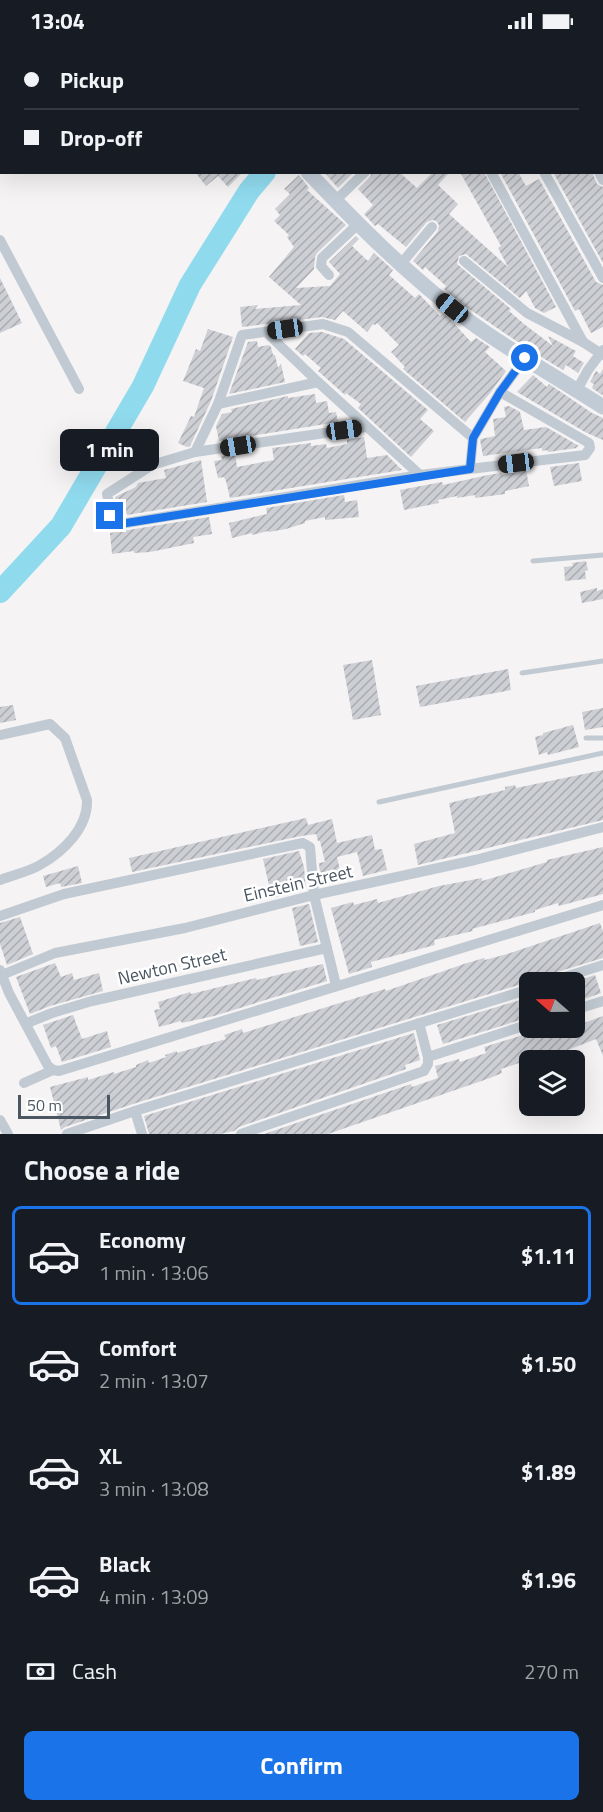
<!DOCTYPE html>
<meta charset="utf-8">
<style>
:root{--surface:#171b24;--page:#242831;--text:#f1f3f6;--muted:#9ea1a6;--line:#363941;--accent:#1a73e8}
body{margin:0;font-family:"Titillium Web",sans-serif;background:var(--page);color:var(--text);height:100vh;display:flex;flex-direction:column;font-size:22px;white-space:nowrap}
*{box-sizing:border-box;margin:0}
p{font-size:20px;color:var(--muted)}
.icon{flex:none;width:33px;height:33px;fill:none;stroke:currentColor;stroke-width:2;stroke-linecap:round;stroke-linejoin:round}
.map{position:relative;height:1092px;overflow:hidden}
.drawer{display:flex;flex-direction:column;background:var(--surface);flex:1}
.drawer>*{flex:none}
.hud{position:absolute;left:0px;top:0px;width:603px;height:132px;box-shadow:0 6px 24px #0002;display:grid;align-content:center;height:132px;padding:0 24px;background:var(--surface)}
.needle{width:39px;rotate:290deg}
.controls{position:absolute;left:519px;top:930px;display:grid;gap:12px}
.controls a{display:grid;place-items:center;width:66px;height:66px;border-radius:9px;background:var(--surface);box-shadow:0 6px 24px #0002;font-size:30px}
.scale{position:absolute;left:18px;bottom:15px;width:92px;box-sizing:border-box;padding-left:6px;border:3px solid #4a5661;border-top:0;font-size:16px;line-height:21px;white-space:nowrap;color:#4a5661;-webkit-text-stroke:4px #fff;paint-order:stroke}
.end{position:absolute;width:27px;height:27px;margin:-14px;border:8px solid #1a73e8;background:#fff;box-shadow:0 0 0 3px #fff}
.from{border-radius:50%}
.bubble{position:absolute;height:42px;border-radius:9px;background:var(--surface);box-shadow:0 6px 24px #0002;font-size:20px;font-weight:700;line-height:42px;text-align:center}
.car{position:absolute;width:18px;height:36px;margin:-18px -9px;border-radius:8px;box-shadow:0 0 4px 2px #0007;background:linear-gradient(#222 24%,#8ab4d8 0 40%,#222 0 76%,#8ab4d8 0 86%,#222 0)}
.hud b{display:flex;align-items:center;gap:21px;height:57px;font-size:22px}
.hud b+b{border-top:2px solid var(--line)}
.hud i{width:15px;height:15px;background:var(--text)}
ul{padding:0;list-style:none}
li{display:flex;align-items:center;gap:18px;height:99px;margin:0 12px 9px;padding:0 12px;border:3px solid transparent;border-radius:9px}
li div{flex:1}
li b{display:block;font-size:22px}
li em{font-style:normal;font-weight:700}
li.active{border-color:var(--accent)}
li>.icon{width:54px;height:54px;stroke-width:1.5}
h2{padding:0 24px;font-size:27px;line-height:72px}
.pay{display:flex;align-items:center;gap:15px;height:66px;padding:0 24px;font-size:22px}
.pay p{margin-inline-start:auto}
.button{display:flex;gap:12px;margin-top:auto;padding:12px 24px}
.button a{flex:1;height:69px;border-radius:9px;background:var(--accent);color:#fff;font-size:24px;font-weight:700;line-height:69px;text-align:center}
.status{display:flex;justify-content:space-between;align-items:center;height:42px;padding:0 30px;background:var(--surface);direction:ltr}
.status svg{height:16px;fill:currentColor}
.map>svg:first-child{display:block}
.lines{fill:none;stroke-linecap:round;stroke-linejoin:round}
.river{stroke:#90daee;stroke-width:22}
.building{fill:url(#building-hatch)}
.lane{stroke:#c1cad2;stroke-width:5}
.street{stroke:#c1cad2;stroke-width:10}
.secondary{stroke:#c1cbd6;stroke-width:15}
.route{stroke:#1a73e8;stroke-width:8}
.labels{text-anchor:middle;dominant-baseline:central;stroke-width:5;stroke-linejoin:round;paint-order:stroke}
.street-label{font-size:18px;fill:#4a5661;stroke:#fff}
</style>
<div class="status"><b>13:04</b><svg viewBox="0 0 49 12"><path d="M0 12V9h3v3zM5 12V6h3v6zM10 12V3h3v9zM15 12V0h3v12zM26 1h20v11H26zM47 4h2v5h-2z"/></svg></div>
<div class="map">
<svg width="603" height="1092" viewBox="0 0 603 1092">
<defs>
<pattern id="building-hatch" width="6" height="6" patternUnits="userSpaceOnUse" patternTransform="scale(1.5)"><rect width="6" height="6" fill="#cdcfd5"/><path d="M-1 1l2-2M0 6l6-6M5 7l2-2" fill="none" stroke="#a8abb0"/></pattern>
</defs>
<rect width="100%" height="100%" fill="#f5f3f3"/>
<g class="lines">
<g class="river">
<polyline points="379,2 380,0"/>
<polyline points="0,550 61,484 143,344 190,243 249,149 265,130"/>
</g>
</g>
<g class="building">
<polygon points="195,130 243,130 228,145 218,134 206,144"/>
<polygon points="324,130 354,130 338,146"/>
<polygon points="372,130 399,130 417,146 433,130 450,130 438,143 458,162 449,172 508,225 498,206 501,204 460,130 484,130 556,265 544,271 535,266 526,249 520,256 466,212 459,214 457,222 511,267 509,269 524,282 553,304 548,294 576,309 573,314 584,321 578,331 566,323 563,328 528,307 462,262 444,247 446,244 425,225 423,228 413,219 438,189 439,183 436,179 433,178 427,180 406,205 378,182 375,184 364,172 373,163 358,147 370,135"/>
<polygon points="500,130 518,130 526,144 539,137 596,240 603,243 603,285 591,291 579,267 575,269"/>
<polygon points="553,130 592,130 597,142 603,145 603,221"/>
<polygon points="299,133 309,146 307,148 346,183 317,211 315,215 314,227 296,246 330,244 340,232 329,220 356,194 359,197 352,204 368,219 374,211 393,228 389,233 415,256 419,252 440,274 443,271 449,276 471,300 476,296 490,305 485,310 506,329 491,350 465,380 403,327 405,325 391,310 399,303 377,281 375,283 373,282 367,290 343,269 335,278 322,275 242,285 240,265 258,263 255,267 301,263 269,235 294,205 287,195 289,193 274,179 280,173 275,167 290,152 284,147"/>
<polygon points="0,236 22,281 0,291"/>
<polygon points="208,287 233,295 211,359 190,404 187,405 178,401 191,374 194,375 204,346 183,339 196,307 200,309"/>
<polygon points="322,290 344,297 428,368 420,377 434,389 411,415 358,366 361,362 346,351 345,353 318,329 321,326 305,312 303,314 295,307 309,291"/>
<polygon points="257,299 258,305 269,303 271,305 273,313 275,313 278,326 281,322 285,340 229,352 248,300"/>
<polygon points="603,327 603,351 602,353 592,346 594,342 590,340 596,329 600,332"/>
<polygon points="533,333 547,345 549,342 592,371 603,376 603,398 585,390 517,350"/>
<polygon points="315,352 316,361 327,359 329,371 336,370 338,380 219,399 216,384 222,372 232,370 231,367 288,354 288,356"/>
<polygon points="509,364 520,370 524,388 546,385 579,404 576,405 577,406 548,410 547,408 542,409 542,406 483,414 480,398 481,397 495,394 493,377 506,375 504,365"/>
<polygon points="364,395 367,416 387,413 402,428 230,456 226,439 224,435 218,436 214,419 222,418 221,414 235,412 237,425 274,418 272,406 311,401 311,404 326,402 327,406 347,402 347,398"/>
<polygon points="201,418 207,460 127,473 125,467 118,468 115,455 136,445 138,441 166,436 164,428"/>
<polygon points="579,421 582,439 554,444 550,425"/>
<polygon points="526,428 529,444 505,449 505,452 475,456 475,453 457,456 457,454 438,458 439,461 404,468 400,448 442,440 443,443 488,433 502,431 502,433"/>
<polygon points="344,453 345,460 357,458 359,475 325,478 325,475 305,479 305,481 286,487 269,490 268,489 252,493 252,491 232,496 229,481 267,472 266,466"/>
<polygon points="209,475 212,492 193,495 194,501 150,510 134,511 134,509 112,512 110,491"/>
<polygon points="586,519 588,528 585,529 586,537 565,539 564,525 573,524 572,521"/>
<polygon points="597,546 597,549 603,547 603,557 582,561 580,550"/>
<polygon points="372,618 381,673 353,678 343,623"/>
<polygon points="508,627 511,648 420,665 416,644"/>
<polygon points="13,663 16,678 0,681 0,665"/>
<polygon points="603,666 603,685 585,688 582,670"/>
<polygon points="573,683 579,705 548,713 547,710 539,713 535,695 543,693 543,691"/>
<polygon points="603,728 603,778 418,823 414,802 455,791 449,761 505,748 505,745 515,743 516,746"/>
<polygon points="306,776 308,783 332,777 337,801 372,793 375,808 382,807 387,828 363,834 357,810 337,815 342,837 321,842 319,821 325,820 320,799 318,799 316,792 301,794 132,830 129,816"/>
<polygon points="603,805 603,852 559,864 558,861 535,868 535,870 472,887 473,889 434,898 435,903 371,920 372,925 349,932 331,866 353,860 354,863 377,857 378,861 439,844 482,836 482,839 547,820 547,818"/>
<polygon points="299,809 304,825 306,847 272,856 263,817"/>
<polygon points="78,824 82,841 61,845 60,841 46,845 43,834"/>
<polygon points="309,862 318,900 300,904 292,866"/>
<polygon points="20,875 33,912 7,923 0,902 0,881"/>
<polygon points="600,881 603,889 603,916 547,933 542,938 535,940 528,940 133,1062 65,1085 61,1088 50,1045 88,1035 88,1038 114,1030 114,1032 136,1025 136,1023 148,1018 149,1021 166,1015 165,1013 177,1009 177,1011 226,997 224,993 242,987 243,991 385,947 386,949 464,922 484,916 485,918 507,912"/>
<polygon points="55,921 61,935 72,931 74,938 99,931 103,949 50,964 30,972 16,935"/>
<polygon points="323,922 327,939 214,974 182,981 181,979 159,985 154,968 160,967 158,960 190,950 191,952 256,936 257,938"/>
<polygon points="595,933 601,951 584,957 581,948 574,950 574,940"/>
<polygon points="527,956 530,975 443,1002 437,983"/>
<polygon points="73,973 82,997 107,989 111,1005 62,1020 56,1004 51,1006 43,983"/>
<polygon points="603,974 603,1014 596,997 555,1013 554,1011 520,1024 519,1021 501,1027 502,1031 490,1036 328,1092 264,1092 411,1042 412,1045 438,1036 435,1024 459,1017 460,1020 486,1011 484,1005 546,986 551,986 554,992"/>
<polygon points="414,991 420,1018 405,1023 406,1027 239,1085 234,1089 220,1092 149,1092 144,1074"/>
</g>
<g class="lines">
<g class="lane">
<polyline points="533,519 603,513"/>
<polyline points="522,631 603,619"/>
<polyline points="586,696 603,696"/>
<polyline points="379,760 603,711"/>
</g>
<g class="street">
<polyline points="479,0 480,2"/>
<polyline points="531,0 531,2"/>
<polyline points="584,0 585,2"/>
<polyline points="226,2 227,0"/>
<polyline points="602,33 603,36"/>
<polyline points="602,81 603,81"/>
<polyline points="491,130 583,300"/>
<polyline points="544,130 603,236"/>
<polyline points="599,130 603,138"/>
<polyline points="335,159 365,130"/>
<polyline points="0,198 79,347"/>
<polyline points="464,219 527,271 583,300 603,313"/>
<polyline points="400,223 432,185"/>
<polyline points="329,233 321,224 322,216 358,182"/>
<polyline points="266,290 318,340 420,433"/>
<polyline points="577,348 588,328 603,308"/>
<polyline points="218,362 318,340"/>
<polyline points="366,385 195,410 152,423 107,452 113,480 120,482 420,433 585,413 590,406 589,401 500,350"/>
<polyline points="473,396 500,350 525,316"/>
<polyline points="195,410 218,362 242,293 323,282 348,290 473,396 470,427"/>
<path d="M0,693L50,682L65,696L87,758C88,786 63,810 40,823C28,830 13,833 0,838"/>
<polyline points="0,874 64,852 303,801 310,805 314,853 336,943"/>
<polyline points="0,928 9,951 48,1024 53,1028 59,1029 603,863"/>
<polyline points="2,933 55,911 185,886 314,853 475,818 603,785"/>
<polyline points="549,940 603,923"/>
<polyline points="574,968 603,959"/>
<polyline points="27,981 52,971 92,959 327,906"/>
<polyline points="419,981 428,1015"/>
<polyline points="24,1041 53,1028"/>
<polyline points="135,1069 142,1092"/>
<polyline points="0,1078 8,1092"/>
<polyline points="67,1092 135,1069 530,947"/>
<polyline points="241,1092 424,1029 428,1022 428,1015 530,982"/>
</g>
<g class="secondary">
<polyline points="157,0 159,2"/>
<path d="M308,130C357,182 408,233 465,276C509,309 557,335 603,365"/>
</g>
</g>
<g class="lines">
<polyline class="route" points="110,474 113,480 120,482 470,427 473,396 500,350 525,316"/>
</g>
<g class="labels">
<g class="street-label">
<text transform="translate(298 841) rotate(-13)">Einstein Street</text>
<text transform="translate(172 924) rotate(-13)">Newton Street</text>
</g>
</g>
</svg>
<div class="controls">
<a><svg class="needle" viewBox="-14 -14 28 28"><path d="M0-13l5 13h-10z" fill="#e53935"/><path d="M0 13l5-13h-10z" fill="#9ea1a6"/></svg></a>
<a><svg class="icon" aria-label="layers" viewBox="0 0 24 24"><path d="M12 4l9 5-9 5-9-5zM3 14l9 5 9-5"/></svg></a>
</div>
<div class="scale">50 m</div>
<i class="end from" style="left:525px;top:316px"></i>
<i class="end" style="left:110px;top:474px"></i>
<div class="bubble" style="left:60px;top:387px;width:99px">1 min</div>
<i class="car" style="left:452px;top:266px;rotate:309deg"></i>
<i class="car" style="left:285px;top:287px;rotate:262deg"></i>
<i class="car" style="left:344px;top:388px;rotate:82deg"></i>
<i class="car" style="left:238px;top:404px;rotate:261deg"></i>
<i class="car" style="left:516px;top:421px;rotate:263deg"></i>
<div class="hud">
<b><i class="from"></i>Pickup</b>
<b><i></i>Drop-off</b>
</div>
</div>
<section class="drawer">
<h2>Choose a ride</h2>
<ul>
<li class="active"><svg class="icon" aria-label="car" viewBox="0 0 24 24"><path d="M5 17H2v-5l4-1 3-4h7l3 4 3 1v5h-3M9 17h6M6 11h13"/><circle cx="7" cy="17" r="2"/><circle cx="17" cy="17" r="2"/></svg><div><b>Economy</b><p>1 min · 13:06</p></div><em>$1.11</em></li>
<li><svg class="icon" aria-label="car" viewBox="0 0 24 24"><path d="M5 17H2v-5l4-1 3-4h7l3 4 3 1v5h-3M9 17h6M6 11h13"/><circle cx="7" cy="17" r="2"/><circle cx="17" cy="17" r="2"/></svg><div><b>Comfort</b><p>2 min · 13:07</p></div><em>$1.50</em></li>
<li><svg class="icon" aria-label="car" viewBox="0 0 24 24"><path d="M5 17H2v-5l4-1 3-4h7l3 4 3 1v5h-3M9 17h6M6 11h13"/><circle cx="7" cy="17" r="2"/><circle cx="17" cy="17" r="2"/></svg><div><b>XL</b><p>3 min · 13:08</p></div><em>$1.89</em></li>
<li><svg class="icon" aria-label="car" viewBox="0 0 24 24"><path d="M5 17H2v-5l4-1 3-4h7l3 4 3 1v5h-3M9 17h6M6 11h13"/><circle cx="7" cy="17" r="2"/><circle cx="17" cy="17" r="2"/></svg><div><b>Black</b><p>4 min · 13:09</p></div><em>$1.96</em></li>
</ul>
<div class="pay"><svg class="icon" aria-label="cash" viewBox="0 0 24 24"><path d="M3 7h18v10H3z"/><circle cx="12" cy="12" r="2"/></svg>Cash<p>270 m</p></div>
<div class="button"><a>Confirm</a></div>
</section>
